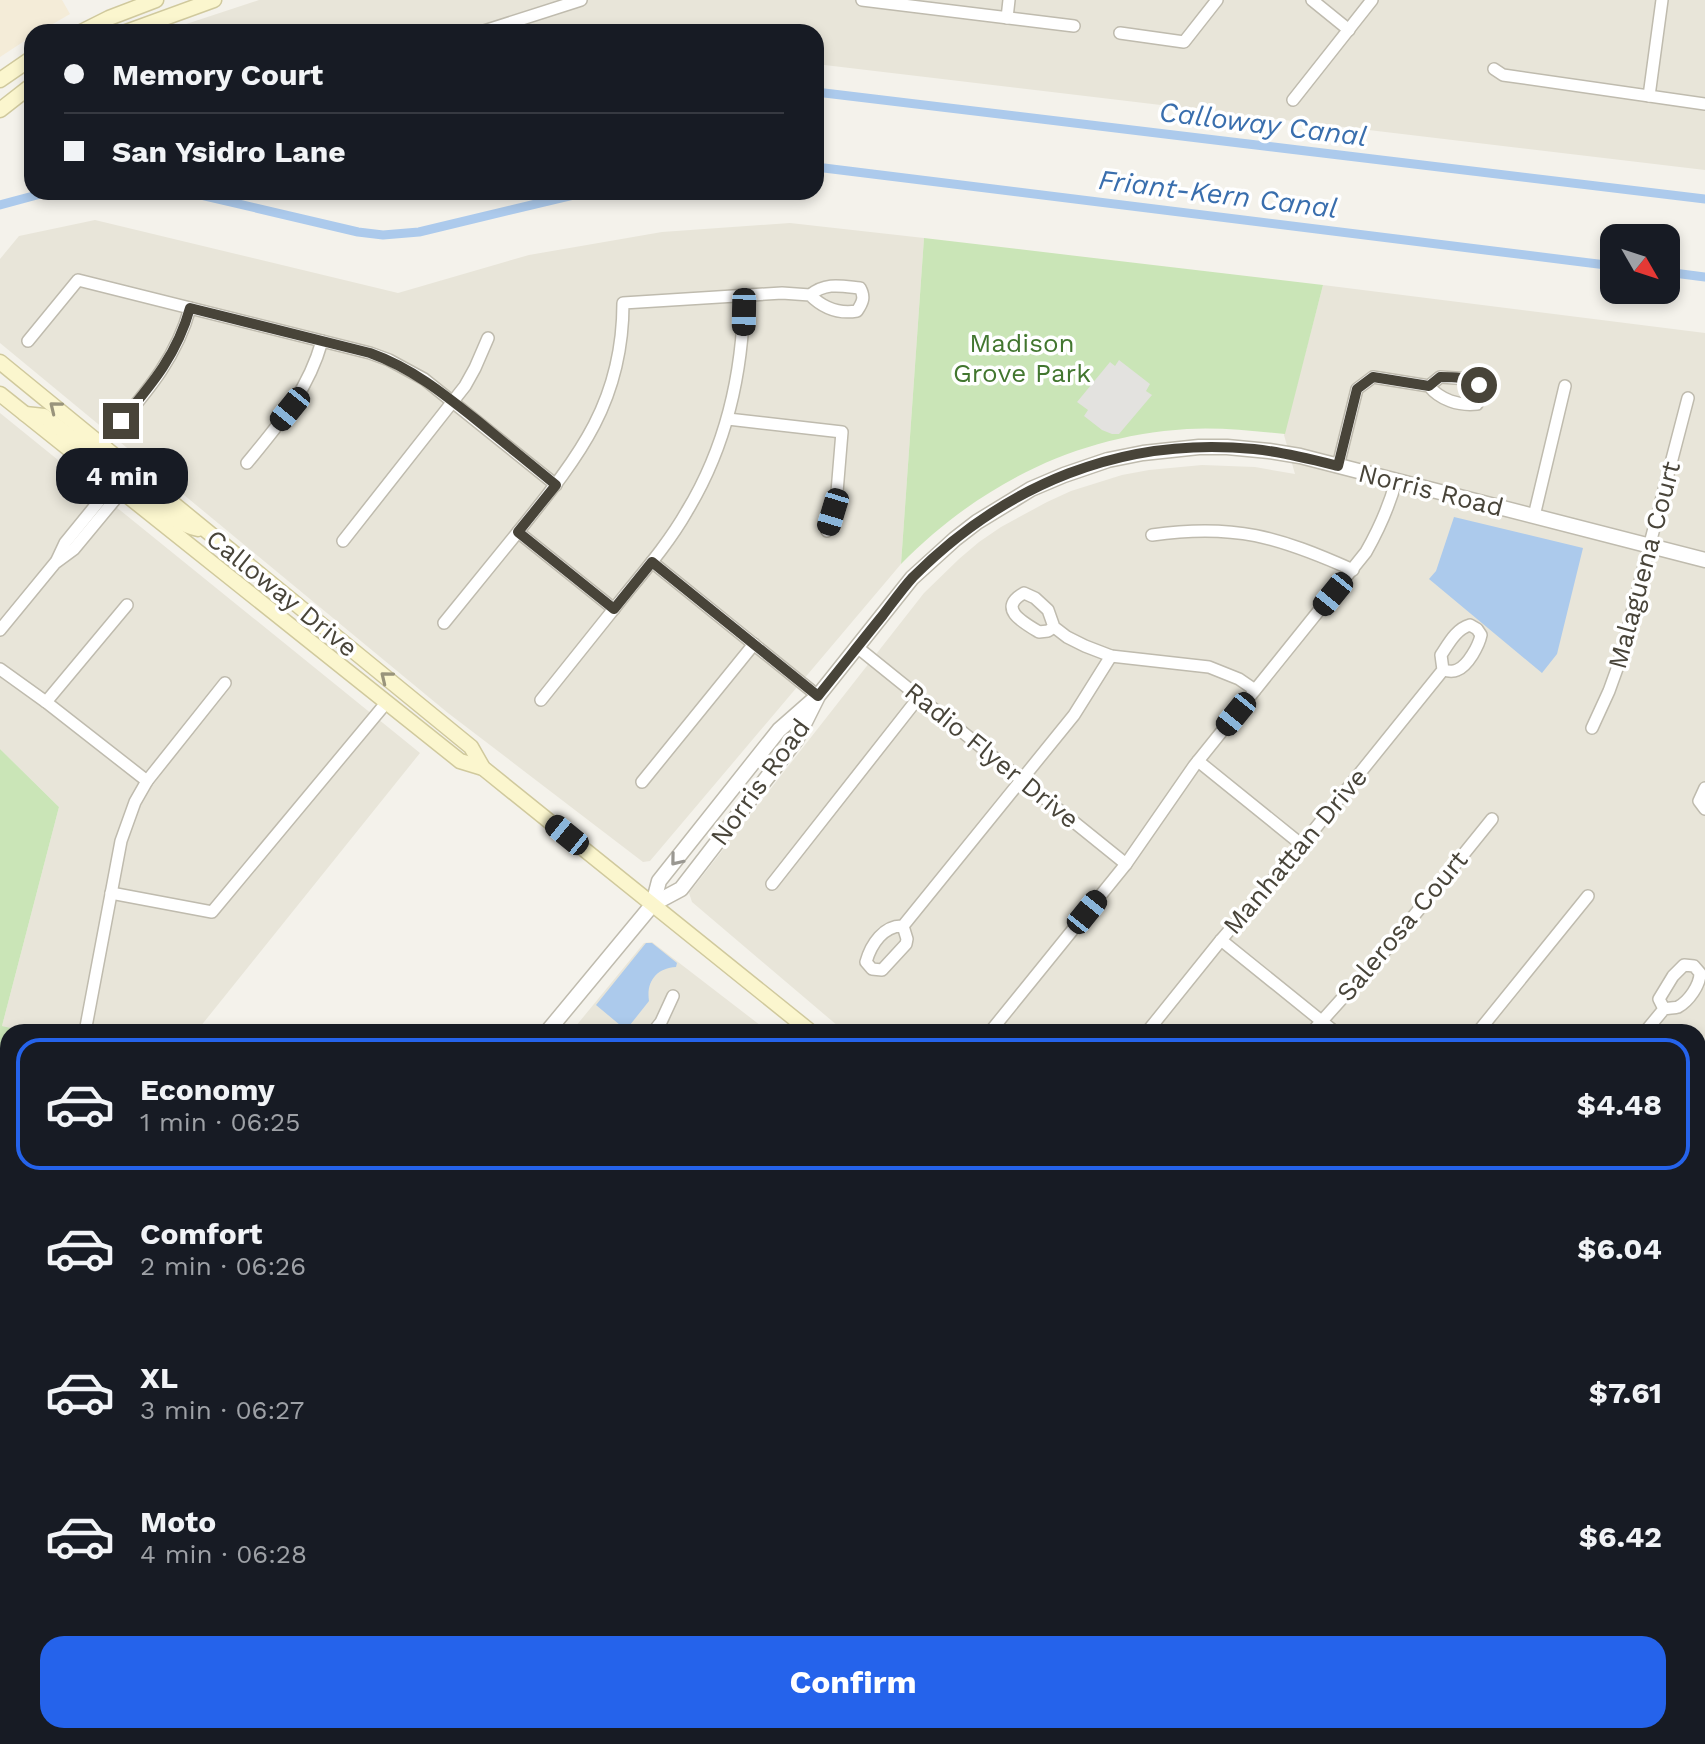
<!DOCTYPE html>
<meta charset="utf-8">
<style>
:root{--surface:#171b24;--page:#242831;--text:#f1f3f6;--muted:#9ea1a6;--line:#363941;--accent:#2563eb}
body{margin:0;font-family:"Work Sans",sans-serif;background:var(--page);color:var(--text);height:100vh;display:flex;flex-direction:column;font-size:30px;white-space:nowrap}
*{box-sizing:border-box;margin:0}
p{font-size:26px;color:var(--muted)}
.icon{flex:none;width:44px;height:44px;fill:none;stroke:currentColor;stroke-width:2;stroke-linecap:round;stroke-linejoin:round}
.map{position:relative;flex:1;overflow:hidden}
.drawer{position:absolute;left:0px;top:1024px;width:1706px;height:720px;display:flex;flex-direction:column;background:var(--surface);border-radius:24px 24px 0 0;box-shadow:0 4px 12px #0003}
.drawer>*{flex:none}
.guide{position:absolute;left:24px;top:24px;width:800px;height:176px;border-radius:24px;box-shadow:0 4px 12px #0003;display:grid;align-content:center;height:176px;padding:0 40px;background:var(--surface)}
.needle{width:52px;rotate:129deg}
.fabs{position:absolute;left:1600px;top:224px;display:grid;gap:16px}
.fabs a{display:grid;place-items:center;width:80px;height:80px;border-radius:16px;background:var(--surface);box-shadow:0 4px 12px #0003;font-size:40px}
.end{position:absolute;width:36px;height:36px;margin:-18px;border:10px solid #484439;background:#fff;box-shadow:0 0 0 4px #fff}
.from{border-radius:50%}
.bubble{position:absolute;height:56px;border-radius:24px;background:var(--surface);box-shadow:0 4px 12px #0003;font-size:26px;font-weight:700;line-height:56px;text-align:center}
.car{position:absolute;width:24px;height:48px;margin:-24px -12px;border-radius:10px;box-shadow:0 0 6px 2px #0007;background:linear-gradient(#222 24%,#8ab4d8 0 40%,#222 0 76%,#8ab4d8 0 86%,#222 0)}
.guide b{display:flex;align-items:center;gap:28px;height:76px;font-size:30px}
.guide b+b{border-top:2px solid var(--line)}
.guide i{width:20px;height:20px;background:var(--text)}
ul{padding:14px 0 0;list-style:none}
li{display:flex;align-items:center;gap:24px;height:132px;margin:0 16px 12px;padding:0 24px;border:4px solid transparent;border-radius:24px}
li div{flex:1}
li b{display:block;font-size:30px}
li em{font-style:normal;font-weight:700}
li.selected{border-color:var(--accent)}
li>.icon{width:72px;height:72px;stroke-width:1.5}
.button{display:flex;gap:16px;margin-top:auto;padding:16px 40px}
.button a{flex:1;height:92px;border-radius:24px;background:var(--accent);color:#fff;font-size:32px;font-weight:700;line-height:92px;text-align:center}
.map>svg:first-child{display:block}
.residential{fill:#e8e5d9}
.commercial{fill:#f4ecd8}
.education{fill:#ece9d6}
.green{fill:#cae5b7}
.parking{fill:#e3e2df}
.water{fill:#accaec}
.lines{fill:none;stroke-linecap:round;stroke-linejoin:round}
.canal{stroke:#accaec;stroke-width:9}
.minor-casing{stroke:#bfbbae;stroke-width:14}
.tertiary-casing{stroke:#bfbbae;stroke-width:17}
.secondary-casing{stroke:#d0c99d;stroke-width:17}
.minor{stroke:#fff;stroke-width:11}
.tertiary{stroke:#fff;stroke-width:14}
.secondary{stroke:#fbf6ce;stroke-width:14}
.oneway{stroke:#99947c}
.oneway2{stroke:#9a9892}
.route{stroke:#484439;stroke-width:10}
.labels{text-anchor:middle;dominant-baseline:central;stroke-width:7;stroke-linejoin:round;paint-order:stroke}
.park-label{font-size:26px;fill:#42762f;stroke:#fff}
.street-label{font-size:26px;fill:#484439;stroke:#fff}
.water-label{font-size:28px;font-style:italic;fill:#396ead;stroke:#fff}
</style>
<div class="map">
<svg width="1705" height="1744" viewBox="0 0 1705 1744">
<rect width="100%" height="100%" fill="#f4f2eb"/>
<g class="residential">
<polygon points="259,0 1705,0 1705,170 816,64 816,32 162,32"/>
<polygon points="95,220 398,293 529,255 662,232 790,223 924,238 901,564 650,861 643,862 448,713 0,343 0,259 19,236"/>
<polygon points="1323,285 1705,333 1705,1269 1698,1278 1698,1032 845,1032 692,902 689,893 924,593 959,559 979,542 1001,527 1047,502 1071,491 1122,475 1149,470 1202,465 1255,467 1295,474 1284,435"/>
<polygon points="0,413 420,753 196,1032 10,1032 11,1028 2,1026 59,807 0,749"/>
<polygon points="652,942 769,1032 571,1032 644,943"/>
<polygon points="8,1038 8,1661 0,1671 0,1061"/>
<polygon points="1705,1511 1705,1731 1698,1725 1698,1520"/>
<polygon points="8,1714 8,1736 1255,1736 1264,1744 0,1744 0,1726"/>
<polygon points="1369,1736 1659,1736 1670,1744 1362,1744"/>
</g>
<polygon class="commercial" points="0,0 62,0 70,14 39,32 32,32 32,36 0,57"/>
<polygon class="education" points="1255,1736 1322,1736 1316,1744 1264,1744"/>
<g class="green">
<path d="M924,238L1323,285L1285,434C1253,431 1220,427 1187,429C1075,436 979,485 901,564Z"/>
<polygon points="0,749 59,807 2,1026 11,1028 10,1032 8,1032 8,1038 0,1061"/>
</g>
<polygon class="parking" points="1119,360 1150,384 1146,391 1152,395 1119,434 1112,434 1102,430 1084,416 1088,410 1077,402 1110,362 1115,366"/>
<g class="water">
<polygon points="1454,517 1583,548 1557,654 1542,673 1429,579 1436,571"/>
<path d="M646,943H652L677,963L676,967C657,968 646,981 649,1001L626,1030L596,1005Z"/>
</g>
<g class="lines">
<g class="canal">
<polyline points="816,92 1705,199"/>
<polyline points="816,167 1614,266"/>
<polyline points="188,192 358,232 383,235 419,232 586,192"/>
<polyline points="0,205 48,192"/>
<polyline points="1666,272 1705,277"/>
</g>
<defs>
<g id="minor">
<polyline points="862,0 1074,26"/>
<polyline points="1312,0 1349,30"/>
<polyline points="1007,18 1009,0"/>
<polyline points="244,32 245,32"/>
<polyline points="481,32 581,0"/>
<polyline points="1120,33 1184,42 1217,0"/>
<polyline points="1494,69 1503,75 1705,104"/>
<polyline points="1649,96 1662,0"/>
<polyline points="1293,100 1372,0"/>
<polyline points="28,341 78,280 370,353 389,360 424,379 556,485"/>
<polyline points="728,419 842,432 837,492 827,531"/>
<path d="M102,445C138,401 175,364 190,308"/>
<path d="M247,463C279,424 308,391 322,341"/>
<path d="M1338,466L1357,389L1373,377L1429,386C1440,400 1459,406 1477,404L1481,396L1479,385L1470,379L1440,377L1429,386"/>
<polyline points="1534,516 1565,386"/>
<polyline points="518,532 614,609"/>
<path d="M1152,535C1234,523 1279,537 1353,570"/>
<polyline points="343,541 465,386 475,368 488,338"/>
<polyline points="57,560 65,543 113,484"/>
<polyline points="652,562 818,696"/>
<path d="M444,623C470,591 496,559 522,527C580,455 623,401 623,303L782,293L810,295C826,282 841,286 860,288C865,297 863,302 857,311C839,314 823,308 810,295"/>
<path d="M1054,627L1048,631L1039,632C1022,622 997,608 1024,593L1035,598L1048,610L1054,627L1067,637L1085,646L1111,656L1209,667L1239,679L1255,690"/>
<polyline points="0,630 55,563 74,549 122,491"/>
<polyline points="857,647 1126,864"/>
<polyline points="0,669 46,702 147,781"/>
<path d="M541,700C569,665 597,630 625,595C647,568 670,541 687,511C727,445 743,372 744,295"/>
<polyline points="46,702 127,605"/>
<polyline points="1592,728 1609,691 1618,666 1688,398"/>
<polyline points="1198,761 1302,845"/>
<polyline points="642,782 754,644"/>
<polyline points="1705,788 1699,801 1705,809"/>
<polyline points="772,884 919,697"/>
<polyline points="111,893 212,912 386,703"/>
<path d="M903,926L907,939L906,944L882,970L872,969L866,962C871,944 884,925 903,926L1074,715L1111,656"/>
<polyline points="1221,940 1335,1032"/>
<polyline points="85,1032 121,841 135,802 147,781 225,683"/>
<polyline points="653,1032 661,1022 673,996"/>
<path d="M990,1032L1126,864L1194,766L1366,552C1379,529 1389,507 1396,481"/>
<path d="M1147,1032L1221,940L1289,861L1443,670L1441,655C1449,643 1456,629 1470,625L1477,629L1481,635C1479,645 1468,666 1457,670C1453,672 1447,671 1443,670"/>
<polyline points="1312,1032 1391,944 1492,819"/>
<polyline points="1478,1032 1588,896"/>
<path d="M1645,1032L1664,1009C1668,1008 1675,1008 1678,1007C1689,1001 1700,985 1700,973L1694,966L1684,965L1673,976L1659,999L1664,1009"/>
<polyline points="1698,1172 1705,1163"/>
<polyline points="0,1231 8,1224"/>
<polyline points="0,1334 3,1337"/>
<polyline points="0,1560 8,1550"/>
<polyline points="1698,1609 1705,1600"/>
<polyline points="1698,1644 1705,1650"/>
<polyline points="701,1736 711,1744"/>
<polyline points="1369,1736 1378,1744"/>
<polyline points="280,1744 287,1736"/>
<polyline points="651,1744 657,1736"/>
<polyline points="834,1744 840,1736"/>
<polyline points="1024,1744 1031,1736"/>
<polyline points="1216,1744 1217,1743"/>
<polyline points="1491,1744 1498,1736"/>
</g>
<g id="tertiary">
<polyline points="653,904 659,881 779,730 812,701"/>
<polyline points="547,1032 653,904 681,889 796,740 818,696 912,578 955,539 977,522 1031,489 1064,475 1108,460 1143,453 1199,447 1227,447 1269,451 1300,456 1705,560"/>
<polyline points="0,1697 8,1687"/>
</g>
<g id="secondary">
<polyline points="81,32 109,18 156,0"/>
<polyline points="126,32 214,0"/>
<polyline points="0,80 32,58"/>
<polyline points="0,110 32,85"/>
<polyline points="0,362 471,747 483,768 811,1032"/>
<polyline points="0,394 460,761 483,768"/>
<polyline points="25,414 44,416 83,446 91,449 102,445"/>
<path d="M113,484C149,484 164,522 198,529"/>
<polyline points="1698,1292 1705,1283"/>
<polyline points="1698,1317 1705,1308"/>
<polyline points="1685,1736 1695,1744"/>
<polyline points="1335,1744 1342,1736"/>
<polyline points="1352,1744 1359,1736"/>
</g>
</defs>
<use href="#minor" class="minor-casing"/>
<use href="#tertiary" class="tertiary-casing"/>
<use href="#secondary" class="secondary-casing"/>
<use href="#minor" class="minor"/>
<use href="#tertiary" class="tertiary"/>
<use href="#secondary" class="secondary"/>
</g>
<defs><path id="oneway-chevron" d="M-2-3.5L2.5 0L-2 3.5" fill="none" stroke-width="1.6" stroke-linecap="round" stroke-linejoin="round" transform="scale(2)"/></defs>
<g class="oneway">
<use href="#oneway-chevron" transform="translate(55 407) rotate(-141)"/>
<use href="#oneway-chevron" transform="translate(386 677) rotate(-141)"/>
</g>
<use class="oneway2" href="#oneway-chevron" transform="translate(676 860) rotate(129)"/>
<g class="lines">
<path class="route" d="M121,421C151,385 177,355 190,308L370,353C412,368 444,394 479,422C505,443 530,464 556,485L518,532L614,609L652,562L818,696C840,669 861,642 883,615C893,602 902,589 913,577C1006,484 1122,436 1254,449C1283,452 1310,459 1338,466L1357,389L1373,377L1429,386L1440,377C1454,377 1467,377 1479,385"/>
</g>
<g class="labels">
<g class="park-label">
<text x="1022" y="343">Madison<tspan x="1022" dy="30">Grove Park</tspan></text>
</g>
<g class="street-label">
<text transform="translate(1431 490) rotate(14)">Norris Road</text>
<text transform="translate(1644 565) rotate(-75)">Malaguena Court</text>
<text transform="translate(282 593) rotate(39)">Calloway Drive</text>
<text transform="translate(992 755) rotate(39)">Radio Flyer Drive</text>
<text transform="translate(760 782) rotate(-54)">Norris Road</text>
<text transform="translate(1295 851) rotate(-50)">Manhattan Drive</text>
<text transform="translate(1402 926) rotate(-50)">Salerosa Court</text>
</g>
<g class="water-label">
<text transform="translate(1263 124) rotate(7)">Calloway Canal</text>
<text transform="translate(1218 194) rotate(7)">Friant-Kern Canal</text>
</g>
</g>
</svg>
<div class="fabs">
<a><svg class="needle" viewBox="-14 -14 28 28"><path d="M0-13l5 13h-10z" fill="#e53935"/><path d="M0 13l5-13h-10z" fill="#9ea1a6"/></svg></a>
</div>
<i class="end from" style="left:1479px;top:385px"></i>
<i class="end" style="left:121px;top:421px"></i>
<div class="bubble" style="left:56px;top:448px;width:132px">4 min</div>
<i class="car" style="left:744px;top:312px;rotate:181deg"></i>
<i class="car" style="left:290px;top:409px;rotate:219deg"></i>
<i class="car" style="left:833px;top:512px;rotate:197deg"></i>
<i class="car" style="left:1333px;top:594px;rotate:219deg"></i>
<i class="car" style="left:1236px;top:714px;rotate:219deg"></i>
<i class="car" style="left:567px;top:835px;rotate:309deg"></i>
<i class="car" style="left:1087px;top:912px;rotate:39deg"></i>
<div class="guide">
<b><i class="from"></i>Memory Court</b>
<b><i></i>San Ysidro Lane</b>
</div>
<section class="drawer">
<ul>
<li class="selected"><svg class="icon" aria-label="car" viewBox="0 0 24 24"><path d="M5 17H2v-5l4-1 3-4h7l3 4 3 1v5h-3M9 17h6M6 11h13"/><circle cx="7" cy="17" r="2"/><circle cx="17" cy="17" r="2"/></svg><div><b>Economy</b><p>1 min · 06:25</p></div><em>$4.48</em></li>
<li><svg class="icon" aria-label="car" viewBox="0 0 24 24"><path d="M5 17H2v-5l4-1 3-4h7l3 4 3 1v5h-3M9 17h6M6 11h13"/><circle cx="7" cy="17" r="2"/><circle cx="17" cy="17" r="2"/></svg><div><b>Comfort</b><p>2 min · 06:26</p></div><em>$6.04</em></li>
<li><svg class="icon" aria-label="car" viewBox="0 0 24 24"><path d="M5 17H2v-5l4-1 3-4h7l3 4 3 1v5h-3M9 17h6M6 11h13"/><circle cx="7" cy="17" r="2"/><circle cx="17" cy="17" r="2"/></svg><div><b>XL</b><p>3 min · 06:27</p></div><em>$7.61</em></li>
<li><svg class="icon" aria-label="car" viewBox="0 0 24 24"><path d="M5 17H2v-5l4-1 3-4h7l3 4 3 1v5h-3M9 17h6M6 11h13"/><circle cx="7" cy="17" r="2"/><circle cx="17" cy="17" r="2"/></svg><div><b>Moto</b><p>4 min · 06:28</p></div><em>$6.42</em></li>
</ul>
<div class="button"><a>Confirm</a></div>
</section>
</div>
